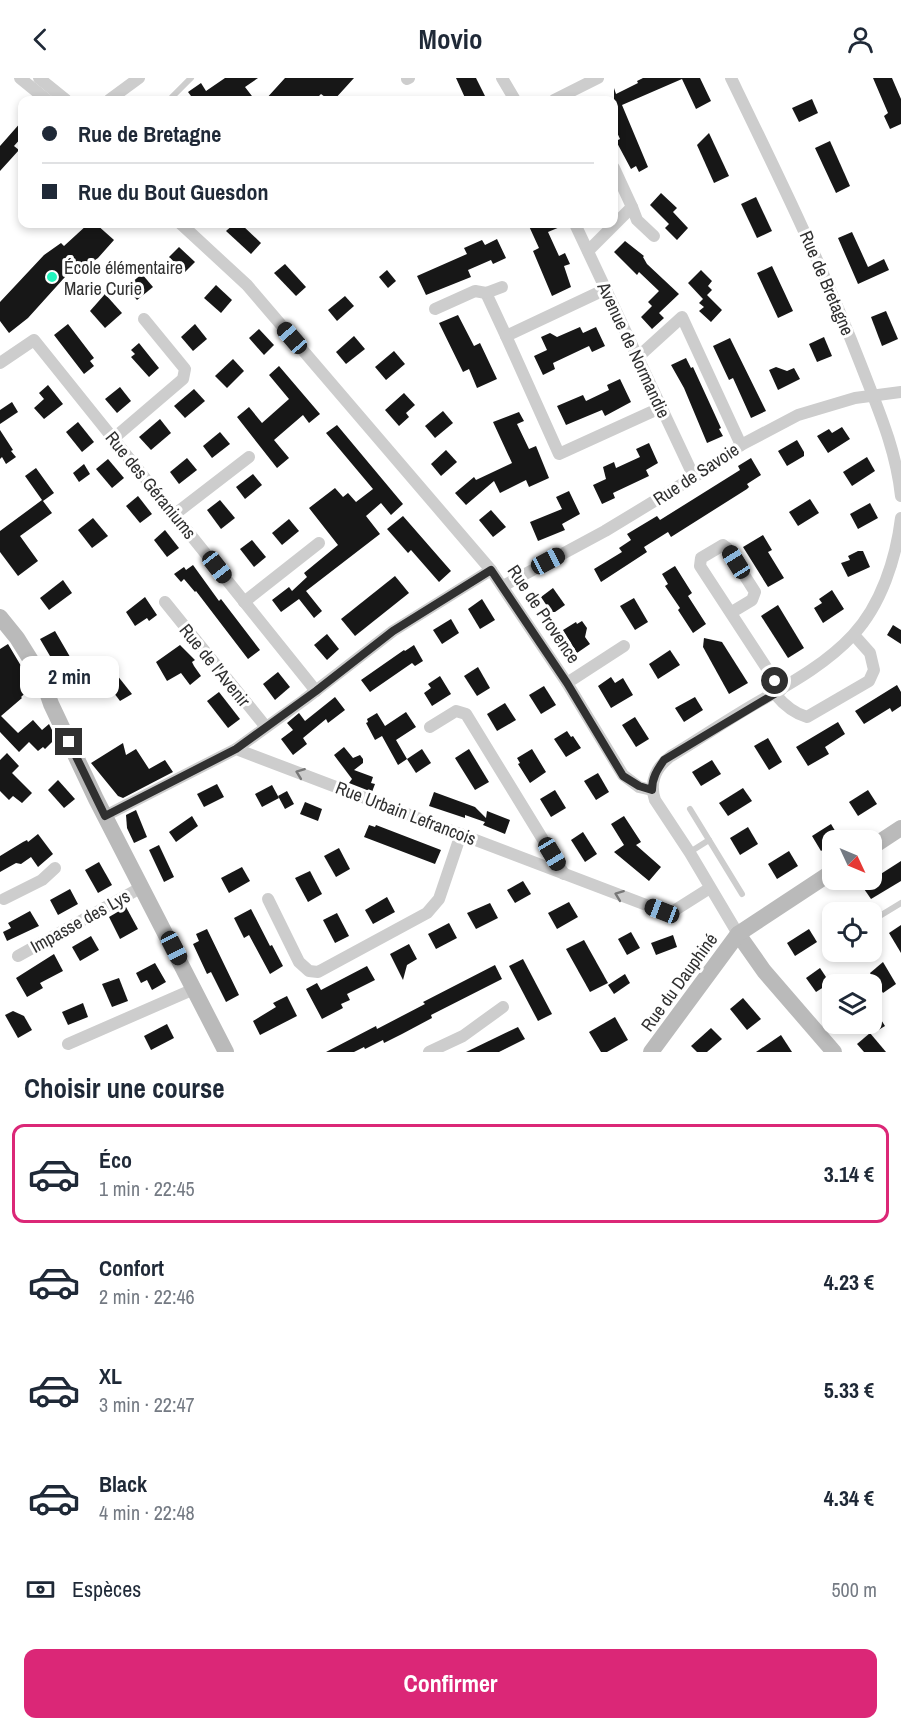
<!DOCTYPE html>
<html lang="fr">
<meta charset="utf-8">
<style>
:root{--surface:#fff;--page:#f2f2f3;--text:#1f2937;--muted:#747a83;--line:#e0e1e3;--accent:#db2777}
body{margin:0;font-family:"Archivo Narrow",sans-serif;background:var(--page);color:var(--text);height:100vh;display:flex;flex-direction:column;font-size:22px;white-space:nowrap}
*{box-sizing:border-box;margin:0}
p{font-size:20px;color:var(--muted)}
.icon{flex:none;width:33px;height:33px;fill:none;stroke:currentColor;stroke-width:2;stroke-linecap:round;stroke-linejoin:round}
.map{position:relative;height:974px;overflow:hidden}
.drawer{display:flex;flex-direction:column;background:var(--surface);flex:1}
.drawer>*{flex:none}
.top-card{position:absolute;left:18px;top:18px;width:600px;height:132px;border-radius:12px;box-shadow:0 3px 9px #0003;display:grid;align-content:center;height:132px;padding:0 24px;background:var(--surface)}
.needle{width:39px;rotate:134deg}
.fabs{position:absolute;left:822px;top:752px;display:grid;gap:12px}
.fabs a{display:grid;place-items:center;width:60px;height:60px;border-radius:12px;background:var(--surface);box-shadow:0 3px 9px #0003;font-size:30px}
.end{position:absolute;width:27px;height:27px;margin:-14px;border:8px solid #303030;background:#fff;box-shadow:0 0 0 3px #fff}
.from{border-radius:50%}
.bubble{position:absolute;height:42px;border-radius:12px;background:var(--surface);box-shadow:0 3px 9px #0003;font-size:20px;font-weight:700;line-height:42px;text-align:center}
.car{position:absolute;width:18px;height:36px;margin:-18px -9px;border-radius:8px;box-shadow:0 0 4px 2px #0007;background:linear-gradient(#222 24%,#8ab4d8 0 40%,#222 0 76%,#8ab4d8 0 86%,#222 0)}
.top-card b{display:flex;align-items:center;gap:21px;height:57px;font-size:22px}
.top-card b+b{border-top:2px solid var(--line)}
.top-card i{width:15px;height:15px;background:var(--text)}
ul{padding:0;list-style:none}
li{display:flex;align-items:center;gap:18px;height:99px;margin:0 12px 9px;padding:0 12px;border:3px solid transparent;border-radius:12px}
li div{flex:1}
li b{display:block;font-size:22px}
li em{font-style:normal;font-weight:700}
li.active{border-color:var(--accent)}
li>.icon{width:54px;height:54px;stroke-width:1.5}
h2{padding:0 24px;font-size:27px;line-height:72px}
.pay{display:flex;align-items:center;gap:15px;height:66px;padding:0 24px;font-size:22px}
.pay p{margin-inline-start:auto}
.primary-button{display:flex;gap:12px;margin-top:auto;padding:12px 24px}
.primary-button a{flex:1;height:69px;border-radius:12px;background:var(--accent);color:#fff;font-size:24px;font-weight:700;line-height:69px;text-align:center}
header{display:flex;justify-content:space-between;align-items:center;height:78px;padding:0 24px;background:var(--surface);font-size:27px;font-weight:700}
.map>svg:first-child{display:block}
.building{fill:#171717}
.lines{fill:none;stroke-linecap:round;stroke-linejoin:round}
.lane{stroke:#cdcdcd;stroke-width:6}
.street{stroke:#cdcdcd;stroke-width:12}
.secondary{stroke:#bababa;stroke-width:16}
.oneway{stroke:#777}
.route{stroke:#303030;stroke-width:8}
.poi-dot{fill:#22f6be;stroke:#fff;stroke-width:2}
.labels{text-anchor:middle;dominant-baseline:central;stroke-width:6;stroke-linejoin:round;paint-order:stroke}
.poi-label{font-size:18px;fill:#303030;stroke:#fff;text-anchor:start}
.street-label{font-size:18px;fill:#303030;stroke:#fff}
</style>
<header><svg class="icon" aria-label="back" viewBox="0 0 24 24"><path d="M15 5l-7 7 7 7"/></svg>Movio<svg class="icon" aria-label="person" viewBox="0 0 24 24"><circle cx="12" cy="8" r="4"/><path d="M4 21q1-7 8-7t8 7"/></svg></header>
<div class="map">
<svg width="901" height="974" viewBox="0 0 901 974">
<rect width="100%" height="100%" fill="#fff"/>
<g class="building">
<polygon points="225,0 258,0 245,9 255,22 194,22 188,14 201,5 206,13"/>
<polygon points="285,0 354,0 334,22 329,22 321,16 315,22 302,22 297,18 293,22 265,22"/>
<polygon points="456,0 476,0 487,22 466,22"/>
<polygon points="643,0 700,0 711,23 696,31 682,1 622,27 648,89 639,94 636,88 631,91 616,63 620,61 614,48 614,10 616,16 638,5 637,3"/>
<polygon points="873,0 892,0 901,21 901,46 890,51 884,38 888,35"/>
<polygon points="812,21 818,35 799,44 792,30"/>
<polygon points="22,43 22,59 14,68 19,72 0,93 0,68"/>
<polygon points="709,55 729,98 714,105 697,67"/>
<polygon points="830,63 850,108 836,115 815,70"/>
<polygon points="661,115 677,130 673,134 688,150 677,162 665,150 669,146 650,127"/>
<polygon points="756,119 772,153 757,160 741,126"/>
<polygon points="88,146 96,146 114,162 98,180 82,191 80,188 65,199 28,240 9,255 0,243 0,224 44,177 61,165 64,168"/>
<polygon points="234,146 241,146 261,165 251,176 226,153"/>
<polygon points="528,146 567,146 548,154 559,178 565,175 570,186 564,188 571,209 552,218 533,173 539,170"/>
<polygon points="852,154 868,189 884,181 889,192 858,206 838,160"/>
<polygon points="497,161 506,180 493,186 491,182 468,192 471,199 426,217 417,198 467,176 464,170 482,162 485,167"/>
<polygon points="625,163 644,178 643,179 647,186 679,216 659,235 664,240 652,251 641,239 652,228 648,224 659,213 639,194 637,197 614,174"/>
<polygon points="179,169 195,184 185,194 169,179"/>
<polygon points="285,186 306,209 296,218 274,195"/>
<polygon points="772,188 793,233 778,240 757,195"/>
<polygon points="387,192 396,203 388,210 379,199"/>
<polygon points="701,192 712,203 708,208 712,212 707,217 722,232 711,244 699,233 704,229 699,225 703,221 688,205"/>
<polygon points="142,196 153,209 137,222 126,209"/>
<polygon points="216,207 232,222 221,235 204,220"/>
<polygon points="105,216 122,235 105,250 90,233"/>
<polygon points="345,218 354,228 337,243 328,232"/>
<polygon points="886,233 898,261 882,268 871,239"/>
<polygon points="458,237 474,268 480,265 497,301 477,310 469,291 463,294 439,245"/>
<polygon points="68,246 94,280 90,283 94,288 84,296 54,257"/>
<polygon points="195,246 207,261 193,273 181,259"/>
<polygon points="580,249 583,255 596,249 605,268 592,274 589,268 553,285 555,291 543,297 534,278 547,272 541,259 550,255 557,259"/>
<polygon points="259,251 274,267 264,277 249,260"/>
<polygon points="354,258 365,271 346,286 336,274"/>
<polygon points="824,259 832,278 817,284 809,266"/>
<polygon points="730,260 766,333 751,340 733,300 729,302 713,268"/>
<polygon points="139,265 159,290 149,299 131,279 135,276 131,272"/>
<polygon points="394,273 405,286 386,302 375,289"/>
<polygon points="686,280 691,290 693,289 721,350 719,351 723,358 707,365 684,310 671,287"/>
<polygon points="233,281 244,293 227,310 215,298"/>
<polygon points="279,288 320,336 309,345 303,337 274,362 289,380 277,390 237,339 249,329 262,345 289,321 269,297"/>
<polygon points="776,289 787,293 794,290 800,301 778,312 769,292"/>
<polygon points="620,301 631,324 605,338 602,332 566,347 557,328 583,317 586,323 609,312 607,307"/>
<polygon points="48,307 63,326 44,341 34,330 44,321 39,315"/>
<polygon points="120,309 131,323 117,335 105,321"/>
<polygon points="194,311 205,323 185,340 174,328"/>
<polygon points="404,315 415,327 406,335 409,339 399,348 385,332"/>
<polygon points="12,324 18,334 0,346 0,332"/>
<polygon points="443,333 453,345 435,360 425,348"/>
<polygon points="519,334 524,343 517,346 529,371 536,368 549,400 529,409 526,402 500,415 494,403 466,427 455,415 474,399 476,402 512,385 493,344"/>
<polygon points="160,341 171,355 151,372 139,359"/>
<polygon points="78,344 94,364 82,374 66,354"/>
<polygon points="337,347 403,426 391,437 381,425 366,438 380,456 306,513 322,533 314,540 299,521 281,534 272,522 289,509 292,513 307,499 304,495 338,467 309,430 335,410 343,419 348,415 356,424 373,411 326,355"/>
<polygon points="842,349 850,361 828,375 817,358 829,351 832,355"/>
<polygon points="0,352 13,372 11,373 16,379 6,386 2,379 0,381"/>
<polygon points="220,354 230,366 212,380 203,368"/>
<polygon points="797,362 804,374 804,378 787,388 778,373"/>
<polygon points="649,365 658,385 646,392 649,398 613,415 615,420 602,426 593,407 606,401 603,389 614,384 616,390 640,379 636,371"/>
<polygon points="446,372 457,384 441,398 431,386"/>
<polygon points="867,379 875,393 852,408 843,394"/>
<polygon points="187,380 197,392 179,406 170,394"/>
<polygon points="751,380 761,397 747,406 749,409 747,411 671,459 668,454 644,469 647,474 601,504 594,491 622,474 619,470 631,462 627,456 657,438 660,442 740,392 738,388"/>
<polygon points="108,381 124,400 112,410 96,391"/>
<polygon points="84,386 90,396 79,404 73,395"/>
<polygon points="36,390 54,415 43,423 52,435 20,458 38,483 18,498 0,474 0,453 42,422 25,398"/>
<polygon points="253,396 262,407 245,421 236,409"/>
<polygon points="569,413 580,436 562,446 565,452 538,463 530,444 562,431 556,419"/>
<polygon points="138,418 152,436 140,445 126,428"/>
<polygon points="810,421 819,435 798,448 789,434"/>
<polygon points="220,422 235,440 221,451 207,432"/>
<polygon points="870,425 878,440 858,451 850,436"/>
<polygon points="491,432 506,449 493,459 479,442"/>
<polygon points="403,438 451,493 439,504 411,472 408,475 387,451"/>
<polygon points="93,440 108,458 92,470 78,452"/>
<polygon points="289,441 299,453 282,467 272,455"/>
<polygon points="165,452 179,470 167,479 154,462"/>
<polygon points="763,457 772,472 768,474 784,500 768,509 743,469"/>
<polygon points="252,462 266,479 254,489 240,471"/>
<polygon points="858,473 863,473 870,489 848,499 841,485 850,482 848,478"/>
<polygon points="193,487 219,523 221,521 260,572 248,581 196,513 195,514 184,501 181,504 174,496 184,489 186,492"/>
<polygon points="675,488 692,515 688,518 706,546 693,555 678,532 680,530 665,508 668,506 662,496"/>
<polygon points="395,498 409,515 355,558 341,541"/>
<polygon points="63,502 72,515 49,532 40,520"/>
<polygon points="553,510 565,527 555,534 551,534 541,519"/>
<polygon points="832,512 844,531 823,545 814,530 822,525 819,521"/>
<polygon points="145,519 157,537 149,543 147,540 135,548 126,534"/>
<polygon points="634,520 648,544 635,552 620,528"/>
<polygon points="482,521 495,542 480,551 468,531"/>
<polygon points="778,527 804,570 788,580 761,538"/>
<polygon points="451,541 459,555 442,566 433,552"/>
<polygon points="582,543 587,550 585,559 590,566 577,575 563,552 576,544 577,546"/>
<polygon points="893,547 901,552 901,566 887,557"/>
<polygon points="55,553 73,584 75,583 84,598 67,607 40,561"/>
<polygon points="327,556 339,571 327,582 314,567"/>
<polygon points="704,560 722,564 748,605 729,616 703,569"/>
<polygon points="8,566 33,608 21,619 22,620 1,638 18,655 33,642 42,652 49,646 56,660 45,671 43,669 38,673 29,664 19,674 0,654 0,571"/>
<polygon points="180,567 195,582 192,584 194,588 201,598 190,607 181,595 167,603 156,584"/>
<polygon points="414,567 423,583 415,588 412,585 370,614 361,602 404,572 405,573"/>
<polygon points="670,572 680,587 658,601 649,586"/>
<polygon points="105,582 132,616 120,623 95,590"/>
<polygon points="478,589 490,610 477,618 464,598"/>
<polygon points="278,594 290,609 275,622 263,606"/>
<polygon points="440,598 451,616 432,628 424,615 431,610 428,606"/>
<polygon points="611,599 615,605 623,600 633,617 611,630 598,608"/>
<polygon points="897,607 901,614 901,628 892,634 890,630 864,646 855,633"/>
<polygon points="544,608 556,627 541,636 529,617"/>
<polygon points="219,614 240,641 228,650 207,623"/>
<polygon points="335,619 345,632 328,645 326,641 303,660 307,666 293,677 281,661 293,652 287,645 299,635 305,643"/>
<polygon points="695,619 703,632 684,644 675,630"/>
<polygon points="505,625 516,642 497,653 487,636"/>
<polygon points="406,634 416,649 396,662 407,681 398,687 382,658 375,662 366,645 368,644 367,641 377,635 385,648"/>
<polygon points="635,639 649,661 636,669 622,647"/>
<polygon points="838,644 845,656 825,669 829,676 808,688 796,669"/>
<polygon points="567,653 571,659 573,658 581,670 566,679 554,661"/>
<polygon points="768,660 782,684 769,692 754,668"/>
<polygon points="123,665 126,677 136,671 149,691 165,682 173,694 123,720 118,718 91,685"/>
<polygon points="344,669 353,680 360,677 363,681 363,685 354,692 373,699 371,705 375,706 372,714 349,705 352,701 334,677"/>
<polygon points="422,671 431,685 416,695 407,681"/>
<polygon points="469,671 489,704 475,712 455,680"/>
<polygon points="532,671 546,694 530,705 518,686 520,685 517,680"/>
<polygon points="7,675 19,688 12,695 32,715 22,725 13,718 9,722 0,713 0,682"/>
<polygon points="712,682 721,696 701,708 692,694"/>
<polygon points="598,695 609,714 596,722 584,703"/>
<polygon points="58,702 75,721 64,730 48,712"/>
<polygon points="217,706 224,719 204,729 197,716"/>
<polygon points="272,707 279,720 262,729 255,716"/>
<polygon points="743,710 752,723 728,738 719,725"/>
<polygon points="555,712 566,730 551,739 540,721"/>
<polygon points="868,712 877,726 858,738 849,724"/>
<polygon points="287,713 294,726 285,731 278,718"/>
<polygon points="434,714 475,729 486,740 487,733 510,742 505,756 483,747 485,744 465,737 465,740 429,728"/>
<polygon points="305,724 322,731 318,743 300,736"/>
<polygon points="136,732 147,759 134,765 127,750 126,737"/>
<polygon points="192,738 198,748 176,764 169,754"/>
<polygon points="624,738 641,764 636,767 661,789 649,803 614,774 624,767 611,746"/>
<polygon points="831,746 840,761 832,762 832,765 821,773 812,758"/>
<polygon points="369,747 375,749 376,747 441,772 435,786 364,759"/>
<polygon points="748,749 758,766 740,777 730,760"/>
<polygon points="583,754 597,776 585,784 571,762"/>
<polygon points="38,756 53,776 38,789 31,779 21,786 16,785 0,794 0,778 23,764 27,762 28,764"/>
<polygon points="159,767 174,799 164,804 149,772"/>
<polygon points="339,770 350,791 336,799 324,778"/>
<polygon points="789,773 798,788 777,801 768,786"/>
<polygon points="901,783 901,803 871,821 862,808"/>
<polygon points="99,784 112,807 98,815 85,792"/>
<polygon points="242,789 250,803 229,815 221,800"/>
<polygon points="310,793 322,816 308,824 295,800"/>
<polygon points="523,803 531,816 515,825 507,812"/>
<polygon points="70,811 78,826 58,837 50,822"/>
<polygon points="387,819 395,834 373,846 365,832"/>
<polygon points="569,824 578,839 557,851 548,835"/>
<polygon points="490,825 498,840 476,851 467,835"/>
<polygon points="126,829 138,851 120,861 109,839"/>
<polygon points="251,831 270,868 272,867 283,888 270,896 249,857 244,860 234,840"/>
<polygon points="30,833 39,848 7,863 3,854 11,850 8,845"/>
<polygon points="337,835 349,858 335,865 323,842"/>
<polygon points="449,845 457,860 436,871 428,856"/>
<polygon points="901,847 901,875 889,855"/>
<polygon points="207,851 239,917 226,924 211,894 207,896 193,866 199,863 196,856"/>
<polygon points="809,851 817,864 795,878 787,865"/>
<polygon points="631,854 640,870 627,877 618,861"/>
<polygon points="673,857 677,869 656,877 651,865"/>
<polygon points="91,858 99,872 80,883 72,869"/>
<polygon points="584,862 608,905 590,914 566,871"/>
<polygon points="409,866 417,881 407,887 403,902 390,876"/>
<polygon points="54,876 63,893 40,905 43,910 27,919 16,900"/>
<polygon points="523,881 552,936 538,943 509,888"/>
<polygon points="883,884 896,906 883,915 870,895"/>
<polygon points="155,885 166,904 152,912 147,902 141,905 136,895"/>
<polygon points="495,887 502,901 431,937 432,940 402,956 384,965 383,962 365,971 364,969 354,974 326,974 376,948 377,951 425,926 423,924"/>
<polygon points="367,888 375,902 347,916 350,922 341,926 343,930 322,941 306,911 317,905 321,912"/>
<polygon points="820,890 830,905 816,914 806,900"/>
<polygon points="625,896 630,905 614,916 608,907"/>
<polygon points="119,900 128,923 112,929 102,906"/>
<polygon points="287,918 297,938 260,957 253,943 276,929 273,925"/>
<polygon points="743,920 761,941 747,952 730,931"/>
<polygon points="83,925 88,939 68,947 62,934"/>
<polygon points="13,933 24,938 32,952 18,960 5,937"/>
<polygon points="878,937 885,948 875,954 869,945 872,945 872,941"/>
<polygon points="615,939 628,962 607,974 601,974 589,954"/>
<polygon points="167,946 174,960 151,972 144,958"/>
<polygon points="518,949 525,961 499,974 466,974"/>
<polygon points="711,950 722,961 707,974 697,974 691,968"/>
<polygon points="870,955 886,974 864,974 857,966"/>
<polygon points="781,957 792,974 756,974"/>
</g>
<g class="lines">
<g class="lane">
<polyline points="169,22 191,0"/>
<polyline points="690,731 709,762"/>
<polyline points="690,774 709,762 742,816"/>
<polyline points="878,839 901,825"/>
</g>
<g class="street">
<polyline points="20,0 47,22"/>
<polyline points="39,0 66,22"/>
<polyline points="502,0 515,22"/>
<path d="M731,0C777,95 823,189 861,287C878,331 896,371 901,418"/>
<polyline points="407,1 409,0"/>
<polyline points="109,22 139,0"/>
<polyline points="554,22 598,0"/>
<polyline points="632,129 637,142 654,158"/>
<polyline points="181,146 247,207 491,492 567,605 623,697 639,709 652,712"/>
<polyline points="575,146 694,399"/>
<polyline points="588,173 632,129 614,90"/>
<polyline points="486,215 506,258 606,211"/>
<polyline points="435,231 475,213 486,215 502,209"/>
<polyline points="506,258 559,376 660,330"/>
<polyline points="638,279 682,239 741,367"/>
<polyline points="0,285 34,262 316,613"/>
<polyline points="114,360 183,301 185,291 144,241"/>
<polyline points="175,436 249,379"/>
<polyline points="503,508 605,453 694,399 741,367 798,337 855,320 901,314"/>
<polyline points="165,524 266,649"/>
<polyline points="244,524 319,465"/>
<polyline points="732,534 752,522 755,514 727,470 723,467 701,480 700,488 781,612"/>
<polyline points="567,605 624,568"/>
<path d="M775,616C784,627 793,635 807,639L869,603L874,592L870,575L854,557"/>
<polyline points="430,649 456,633 466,636 564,796"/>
<polyline points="236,671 304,622 393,553 491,492"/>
<polyline points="105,738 236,671 662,833 672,834 710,810"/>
<polyline points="4,821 42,802 55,790"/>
<polyline points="268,821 299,884 309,893 318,894 427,835 439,821 461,756"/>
<path d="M738,856L690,775L655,722C649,704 656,689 671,678C701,660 730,640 760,623C793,604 827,585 853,557C881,527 896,481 901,440"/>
<polyline points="18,878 142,809"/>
<polyline points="68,966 194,911"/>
<polyline points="429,974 463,958 503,929"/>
</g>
<g class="secondary">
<polyline points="0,539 17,560 42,600 51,626 96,721 226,974"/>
<polyline points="872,769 901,750"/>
<polyline points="738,856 764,893 834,974"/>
<polyline points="651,974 738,856 832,794"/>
</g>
</g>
<defs><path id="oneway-chevron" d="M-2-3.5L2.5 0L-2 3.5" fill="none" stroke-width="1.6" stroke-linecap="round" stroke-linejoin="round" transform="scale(1.5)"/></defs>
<g class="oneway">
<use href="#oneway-chevron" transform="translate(300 695) rotate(-159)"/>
<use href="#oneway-chevron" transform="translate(619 817) rotate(-159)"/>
</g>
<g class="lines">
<path class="route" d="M69,664L105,738L236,671L316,613L393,553L491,492L567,605L623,698L639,708L652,712C652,700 657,692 664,682L781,612L775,603"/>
</g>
<circle class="poi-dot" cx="52" cy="199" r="6"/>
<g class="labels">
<g class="poi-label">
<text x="64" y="189">École élémentaire<tspan x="64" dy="21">Marie Curie</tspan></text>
</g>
<g class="street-label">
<text transform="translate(827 205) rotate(67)">Rue de Bretagne</text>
<text transform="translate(634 272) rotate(65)">Avenue de Normandie</text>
<text transform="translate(696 396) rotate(-33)">Rue de Savoie</text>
<text transform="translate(151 407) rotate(51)">Rue des Géraniums</text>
<text transform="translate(544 536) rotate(56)">Rue de Provence</text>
<text transform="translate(215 587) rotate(51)">Rue de l'Avenir</text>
<text transform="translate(406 735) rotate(21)">Rue Urbain Lefrancois</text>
<text transform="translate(80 843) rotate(-29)">Impasse des Lys</text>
<text transform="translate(679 904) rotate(-54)">Rue du Dauphiné</text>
</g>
</g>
</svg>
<div class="fabs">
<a><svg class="needle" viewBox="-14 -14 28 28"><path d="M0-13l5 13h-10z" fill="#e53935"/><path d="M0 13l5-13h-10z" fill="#747a83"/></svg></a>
<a><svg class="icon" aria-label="locate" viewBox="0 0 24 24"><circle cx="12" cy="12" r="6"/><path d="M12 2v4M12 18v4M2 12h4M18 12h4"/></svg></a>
<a><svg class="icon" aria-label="layers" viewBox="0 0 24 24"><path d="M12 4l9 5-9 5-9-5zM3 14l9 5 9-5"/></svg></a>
</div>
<i class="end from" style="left:775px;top:603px"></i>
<i class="end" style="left:69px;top:664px"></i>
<div class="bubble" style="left:20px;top:578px;width:99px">2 min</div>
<i class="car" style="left:292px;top:260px;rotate:319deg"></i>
<i class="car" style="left:548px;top:483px;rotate:62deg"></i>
<i class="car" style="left:736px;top:484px;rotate:328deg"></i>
<i class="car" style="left:217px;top:489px;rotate:142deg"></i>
<i class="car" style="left:552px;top:776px;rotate:149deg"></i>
<i class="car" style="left:662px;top:833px;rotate:291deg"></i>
<i class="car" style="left:174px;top:870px;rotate:153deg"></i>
<div class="top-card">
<b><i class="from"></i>Rue de Bretagne</b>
<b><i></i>Rue du Bout Guesdon</b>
</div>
</div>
<section class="drawer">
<h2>Choisir une course</h2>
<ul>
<li class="active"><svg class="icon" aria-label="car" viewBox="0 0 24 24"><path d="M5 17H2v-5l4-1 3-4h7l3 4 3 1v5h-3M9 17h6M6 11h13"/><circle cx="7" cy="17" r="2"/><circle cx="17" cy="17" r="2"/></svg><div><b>Éco</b><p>1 min · 22:45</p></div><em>3.14 €</em></li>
<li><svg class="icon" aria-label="car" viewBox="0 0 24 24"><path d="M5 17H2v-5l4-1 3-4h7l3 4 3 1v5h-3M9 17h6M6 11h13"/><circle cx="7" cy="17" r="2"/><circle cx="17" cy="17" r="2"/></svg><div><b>Confort</b><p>2 min · 22:46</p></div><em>4.23 €</em></li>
<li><svg class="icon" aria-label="car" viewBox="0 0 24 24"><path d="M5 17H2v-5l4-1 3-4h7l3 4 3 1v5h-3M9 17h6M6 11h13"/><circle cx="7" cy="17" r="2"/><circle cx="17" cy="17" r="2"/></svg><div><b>XL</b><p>3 min · 22:47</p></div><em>5.33 €</em></li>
<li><svg class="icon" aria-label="car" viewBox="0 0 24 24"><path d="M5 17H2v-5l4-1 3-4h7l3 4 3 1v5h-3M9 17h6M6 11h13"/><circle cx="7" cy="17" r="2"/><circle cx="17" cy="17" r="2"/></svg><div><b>Black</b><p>4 min · 22:48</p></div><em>4.34 €</em></li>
</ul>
<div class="pay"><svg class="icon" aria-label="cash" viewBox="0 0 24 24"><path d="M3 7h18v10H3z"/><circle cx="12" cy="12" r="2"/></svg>Espèces<p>500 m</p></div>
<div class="primary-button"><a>Confirmer</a></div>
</section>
